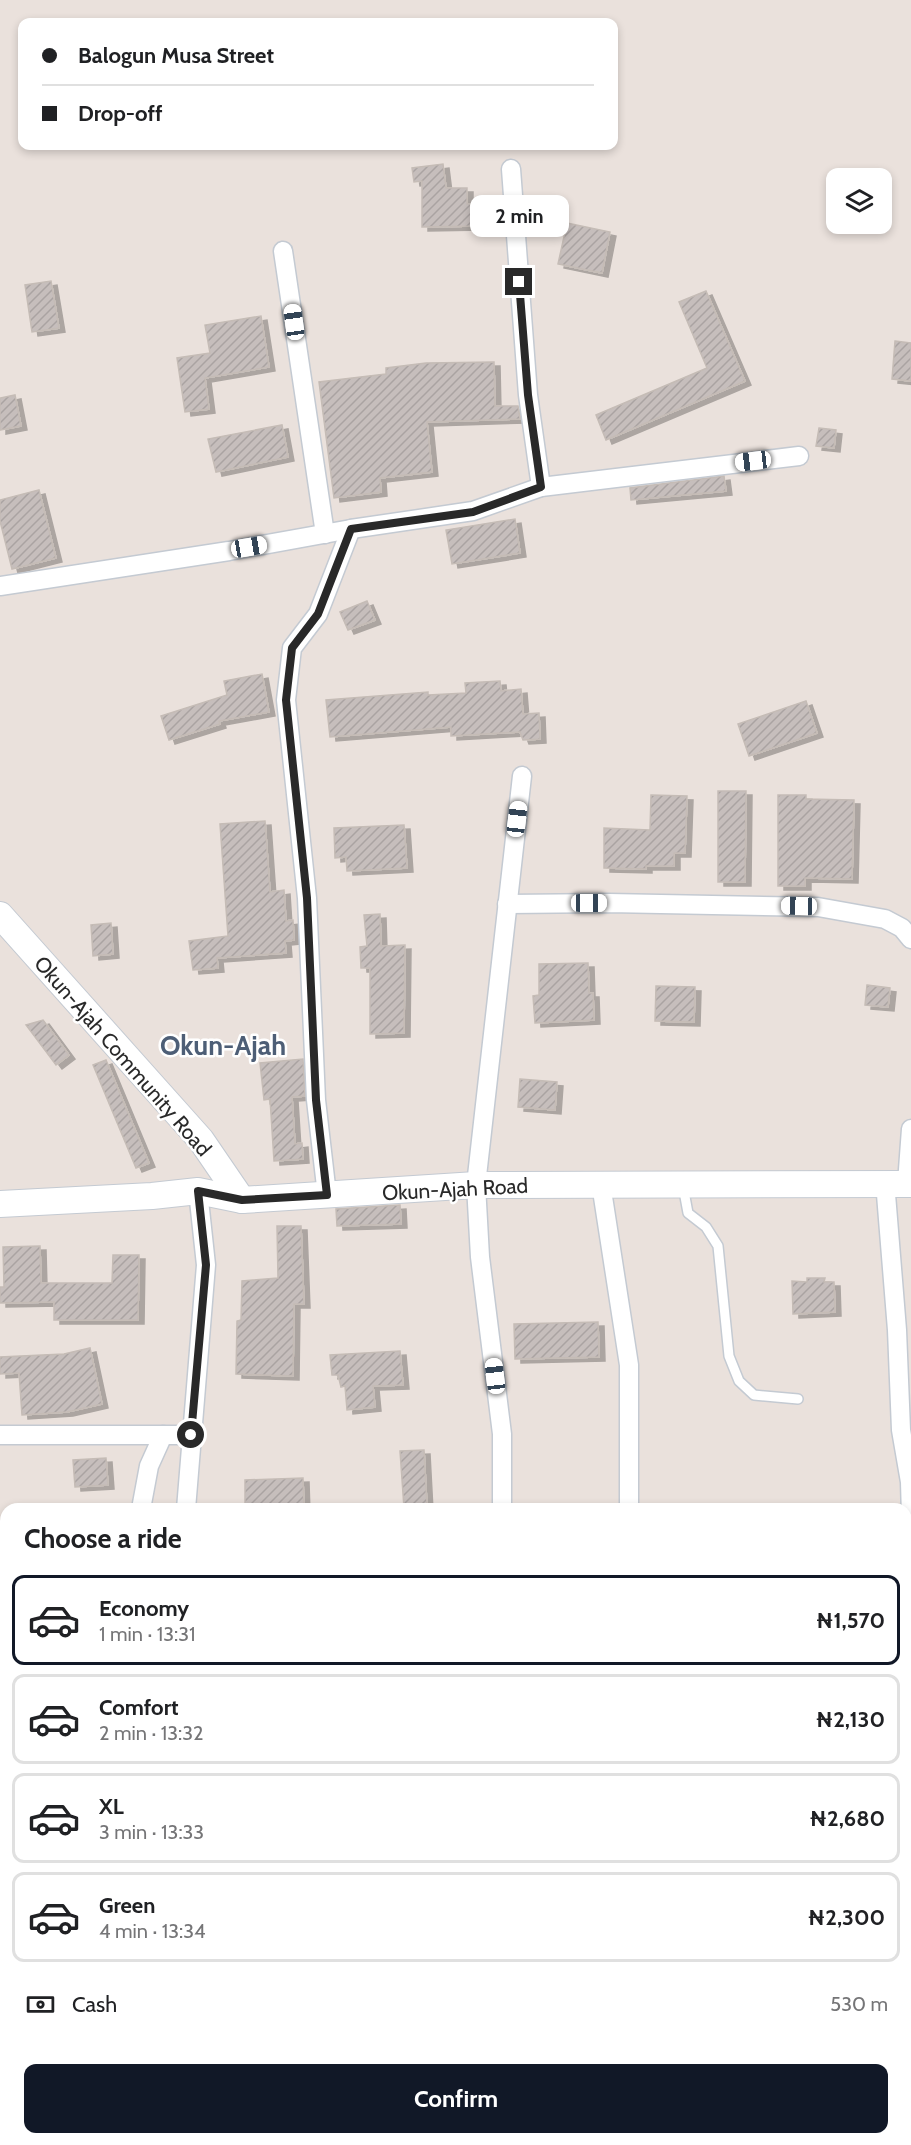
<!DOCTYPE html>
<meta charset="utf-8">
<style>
:root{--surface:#fff;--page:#f6f6f6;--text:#202124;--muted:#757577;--line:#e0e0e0;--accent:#111827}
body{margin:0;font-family:Cabin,sans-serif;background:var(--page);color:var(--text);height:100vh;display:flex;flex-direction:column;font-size:22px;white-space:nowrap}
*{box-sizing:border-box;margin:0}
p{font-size:20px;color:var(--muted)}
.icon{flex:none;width:33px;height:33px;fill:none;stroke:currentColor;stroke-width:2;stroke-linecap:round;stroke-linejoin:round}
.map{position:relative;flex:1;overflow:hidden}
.sheet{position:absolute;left:0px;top:1503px;width:912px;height:642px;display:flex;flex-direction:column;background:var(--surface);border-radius:18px 18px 0 0;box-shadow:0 3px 9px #0003}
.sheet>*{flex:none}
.guide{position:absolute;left:18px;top:18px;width:600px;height:132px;border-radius:12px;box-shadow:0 3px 9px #0003;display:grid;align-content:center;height:132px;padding:0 24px;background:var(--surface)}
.controls{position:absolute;left:826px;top:168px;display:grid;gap:12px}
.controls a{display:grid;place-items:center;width:66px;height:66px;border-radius:12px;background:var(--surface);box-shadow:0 3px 9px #0003;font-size:30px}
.end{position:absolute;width:27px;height:27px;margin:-14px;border:8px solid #292929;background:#fff;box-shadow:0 0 0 3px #fff}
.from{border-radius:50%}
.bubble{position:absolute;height:42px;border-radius:12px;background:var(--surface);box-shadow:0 3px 9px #0003;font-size:20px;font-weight:700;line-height:42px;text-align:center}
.car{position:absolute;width:18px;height:36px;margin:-18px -9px;border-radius:8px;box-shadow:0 0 4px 2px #0007;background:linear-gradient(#fff 24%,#345 0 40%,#fff 0 76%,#345 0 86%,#fff 0)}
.guide b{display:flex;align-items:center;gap:21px;height:57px;font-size:22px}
.guide b+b{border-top:2px solid var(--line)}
.guide i{width:15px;height:15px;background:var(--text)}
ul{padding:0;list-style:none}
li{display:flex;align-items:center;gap:18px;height:90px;margin:0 12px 9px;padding:0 12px;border:3px solid var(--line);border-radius:12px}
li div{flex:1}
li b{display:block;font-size:22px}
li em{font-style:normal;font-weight:700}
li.on{border-color:var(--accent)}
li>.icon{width:54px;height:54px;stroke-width:1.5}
h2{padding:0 24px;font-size:27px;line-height:72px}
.pay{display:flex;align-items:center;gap:15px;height:66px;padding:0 24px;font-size:22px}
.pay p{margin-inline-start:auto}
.cta{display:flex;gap:12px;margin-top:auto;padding:12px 24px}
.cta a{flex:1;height:69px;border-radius:12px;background:var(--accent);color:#fff;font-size:24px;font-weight:700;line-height:69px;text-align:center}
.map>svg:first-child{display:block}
.water{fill:#77dfe4}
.building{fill:url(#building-hatch);stroke:#c5bcb6;stroke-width:1.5;filter:url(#shadow)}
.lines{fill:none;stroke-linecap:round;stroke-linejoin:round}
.lane-casing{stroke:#c4cad2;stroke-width:12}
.street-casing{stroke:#c4cad2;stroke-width:21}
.secondary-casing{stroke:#c4cad2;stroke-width:28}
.lane{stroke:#fff;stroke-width:9}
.street{stroke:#fff;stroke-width:18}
.secondary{stroke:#fff;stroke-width:26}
.route{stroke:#292929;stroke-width:8}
.labels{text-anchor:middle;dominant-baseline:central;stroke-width:5;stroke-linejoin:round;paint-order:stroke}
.street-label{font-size:21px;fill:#292929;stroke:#fff}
.district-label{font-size:27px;font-weight:bold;fill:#4d5e76;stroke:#fff}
</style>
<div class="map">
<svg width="911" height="2145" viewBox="0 0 911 2145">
<defs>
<pattern id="building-hatch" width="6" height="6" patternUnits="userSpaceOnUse" patternTransform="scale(1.5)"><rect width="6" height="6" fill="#c6bebc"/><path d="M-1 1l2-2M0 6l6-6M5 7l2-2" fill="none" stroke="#aaa3a2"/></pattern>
<filter id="shadow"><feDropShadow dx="6" dy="4" stdDeviation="0" flood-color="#0004"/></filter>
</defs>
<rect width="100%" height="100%" fill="#eae1dc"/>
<polygon class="water" points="906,1894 911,1894 911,2145 0,2145 0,1925 6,1925 6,2139 906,2139"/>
<g class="building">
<polygon points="443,164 446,188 467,188 467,204 477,204 477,226 422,227 422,181 414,182 412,168"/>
<polygon points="567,223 610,232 602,273 558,264"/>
<polygon points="51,281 59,328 32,332 25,285"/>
<polygon points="706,291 745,381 606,440 596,415 707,368 679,302"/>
<polygon points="261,316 269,367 205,378 209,409 185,412 177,358 210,353 205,325"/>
<polygon points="895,341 911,343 911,381 892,379"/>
<polygon points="494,362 495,406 518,406 520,419 427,422 432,472 380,478 381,492 334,498 319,382 386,374 386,368 426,363"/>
<polygon points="15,395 21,426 0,430 0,398"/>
<polygon points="282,425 288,457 216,472 208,439"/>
<polygon points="819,428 836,430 834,448 816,446"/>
<polygon points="724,476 726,491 631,500 630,488"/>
<polygon points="39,490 56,558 12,569 0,521 0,500"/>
<polygon points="515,519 520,553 452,564 446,530"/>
<polygon points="367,601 375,620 348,630 340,612"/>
<polygon points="262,674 269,712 219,721 220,724 169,740 161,716 227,695 224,681"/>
<polygon points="500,681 501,691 521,689 523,714 539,713 540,739 523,740 520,732 451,736 451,727 330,737 326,700 428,692 428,695 466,693 465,683"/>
<polygon points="806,701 817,733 749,756 738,724"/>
<polygon points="718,791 746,791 745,882 718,882"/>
<polygon points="651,795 687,796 685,853 674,853 674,866 646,866 646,869 604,868 604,828 650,830"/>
<polygon points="778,795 806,795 806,799 854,800 852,879 805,878 805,886 778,886"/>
<polygon points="265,821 270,892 284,890 286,921 293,920 294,940 285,941 286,953 217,958 218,968 193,970 189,941 228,936 220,824"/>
<polygon points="404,825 407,868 347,871 346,857 335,858 334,828"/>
<polygon points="380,914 381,946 405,945 404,1033 370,1034 370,968 361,968 360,947 367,946 364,915"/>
<polygon points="111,923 113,954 93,956 91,925"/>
<polygon points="588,963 589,993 593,993 594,1020 535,1023 533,996 539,995 539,964"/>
<polygon points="867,985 890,988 888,1007 865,1005"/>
<polygon points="656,986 695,987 694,1022 655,1021"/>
<polygon points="43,1020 69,1055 56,1065 26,1025"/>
<polygon points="303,1059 305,1096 292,1097 295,1144 302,1143 303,1159 274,1161 270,1099 264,1100 260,1063"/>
<polygon points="106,1060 149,1163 136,1168 93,1065"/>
<polygon points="520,1079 557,1082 555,1110 518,1107"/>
<polygon points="400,1205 401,1224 337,1226 336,1209"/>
<polygon points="277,1226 301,1226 304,1304 294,1304 293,1376 236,1374 237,1321 241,1320 242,1281 278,1278"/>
<polygon points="40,1246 41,1283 112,1283 113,1255 139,1255 138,1320 54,1320 54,1302 0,1303 0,1287 4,1287 3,1247"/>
<polygon points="807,1278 825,1278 824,1282 834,1282 835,1312 793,1314 792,1281 807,1282"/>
<polygon points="598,1322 599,1357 515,1359 514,1324"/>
<polygon points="90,1348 102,1404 67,1412 22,1415 19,1373 0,1374 0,1357 64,1354"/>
<polygon points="400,1351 403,1385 373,1386 375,1407 347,1410 345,1386 341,1387 338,1375 332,1375 330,1355"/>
<polygon points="424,1450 427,1506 404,1508 400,1451"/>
<polygon points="106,1458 108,1485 75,1487 73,1460"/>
<polygon points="303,1478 304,1509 245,1509 245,1480"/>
</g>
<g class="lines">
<defs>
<polyline id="lane" points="683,1186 688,1213 706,1227 718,1246 729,1356 739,1381 754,1395 798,1399"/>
<g id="street">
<polyline points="511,169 528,395 541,487"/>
<polyline points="283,251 325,534"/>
<polyline points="0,586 229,551 351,529 473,511 541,487 799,456"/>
<polyline points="507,904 609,903 818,907 885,919 902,928 911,939"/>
<polyline points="885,1182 897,1330 901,1430 910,1482 911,1516"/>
<polyline points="907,1183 911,1129"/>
<polyline points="601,1184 629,1365 629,1509"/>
<polyline points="327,1195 316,1100 307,898 286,700 292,648 318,614 351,529"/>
<polyline points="0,1435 191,1435"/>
<polyline points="141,1509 149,1466 163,1435"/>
<polyline points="186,1509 206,1265 198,1191"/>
<polyline points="502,1509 502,1434 480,1257 476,1185 522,776"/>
</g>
<g id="secondary">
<polyline points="0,915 201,1140 242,1200"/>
<polyline points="0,1204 152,1196 198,1191 242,1200 476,1185 911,1184"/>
</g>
</defs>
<use href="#lane" class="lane-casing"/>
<use href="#street" class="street-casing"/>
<use href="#secondary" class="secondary-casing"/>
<use href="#lane" class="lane"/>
<use href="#street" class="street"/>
<use href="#secondary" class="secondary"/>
</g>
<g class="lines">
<polyline class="route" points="191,1435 206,1265 198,1191 242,1200 327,1195 316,1100 307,898 286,700 292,648 318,614 351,529 473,512 541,487 528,395 519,282"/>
</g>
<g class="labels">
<g class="street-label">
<text transform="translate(123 1056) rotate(49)">Okun-Ajah Community Road</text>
<text transform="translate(455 1189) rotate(-3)">Okun-Ajah Road</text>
</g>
<g class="district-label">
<text x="223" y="1045">Okun-Ajah</text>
</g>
</g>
</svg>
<div class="controls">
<a><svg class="icon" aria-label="layers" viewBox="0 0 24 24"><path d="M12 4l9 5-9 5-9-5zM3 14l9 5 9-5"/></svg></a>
</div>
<i class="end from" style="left:191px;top:1435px"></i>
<i class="end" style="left:519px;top:282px"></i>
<div class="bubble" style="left:470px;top:195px;width:99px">2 min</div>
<i class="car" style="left:294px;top:322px;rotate:352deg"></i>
<i class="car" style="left:753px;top:461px;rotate:263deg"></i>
<i class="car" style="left:249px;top:547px;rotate:80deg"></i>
<i class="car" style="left:517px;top:819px;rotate:7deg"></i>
<i class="car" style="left:589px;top:903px;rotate:90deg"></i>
<i class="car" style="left:799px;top:906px;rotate:271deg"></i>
<i class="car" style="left:495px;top:1376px;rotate:353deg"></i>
<div class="guide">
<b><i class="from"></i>Balogun Musa Street</b>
<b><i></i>Drop-off</b>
</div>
<section class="sheet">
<h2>Choose a ride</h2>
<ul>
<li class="on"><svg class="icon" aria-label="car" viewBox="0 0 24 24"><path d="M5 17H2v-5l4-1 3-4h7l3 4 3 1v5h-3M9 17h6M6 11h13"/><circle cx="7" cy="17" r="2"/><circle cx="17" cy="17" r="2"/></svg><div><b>Economy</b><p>1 min · 13:31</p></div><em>₦1,570</em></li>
<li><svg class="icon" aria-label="car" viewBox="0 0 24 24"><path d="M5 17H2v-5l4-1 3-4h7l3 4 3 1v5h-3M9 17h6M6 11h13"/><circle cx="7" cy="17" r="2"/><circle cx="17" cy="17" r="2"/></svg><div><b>Comfort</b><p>2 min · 13:32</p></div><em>₦2,130</em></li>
<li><svg class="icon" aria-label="car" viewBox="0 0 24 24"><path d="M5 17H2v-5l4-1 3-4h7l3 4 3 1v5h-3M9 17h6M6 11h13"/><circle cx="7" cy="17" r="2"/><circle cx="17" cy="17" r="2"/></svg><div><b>XL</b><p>3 min · 13:33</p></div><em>₦2,680</em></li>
<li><svg class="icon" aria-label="car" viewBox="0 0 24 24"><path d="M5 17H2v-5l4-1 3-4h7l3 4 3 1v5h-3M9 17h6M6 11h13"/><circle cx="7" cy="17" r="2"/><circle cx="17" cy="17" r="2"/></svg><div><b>Green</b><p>4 min · 13:34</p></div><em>₦2,300</em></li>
</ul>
<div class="pay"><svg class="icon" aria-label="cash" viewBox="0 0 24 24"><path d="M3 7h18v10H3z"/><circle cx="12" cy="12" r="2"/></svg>Cash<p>530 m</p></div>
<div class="cta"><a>Confirm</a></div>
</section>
</div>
